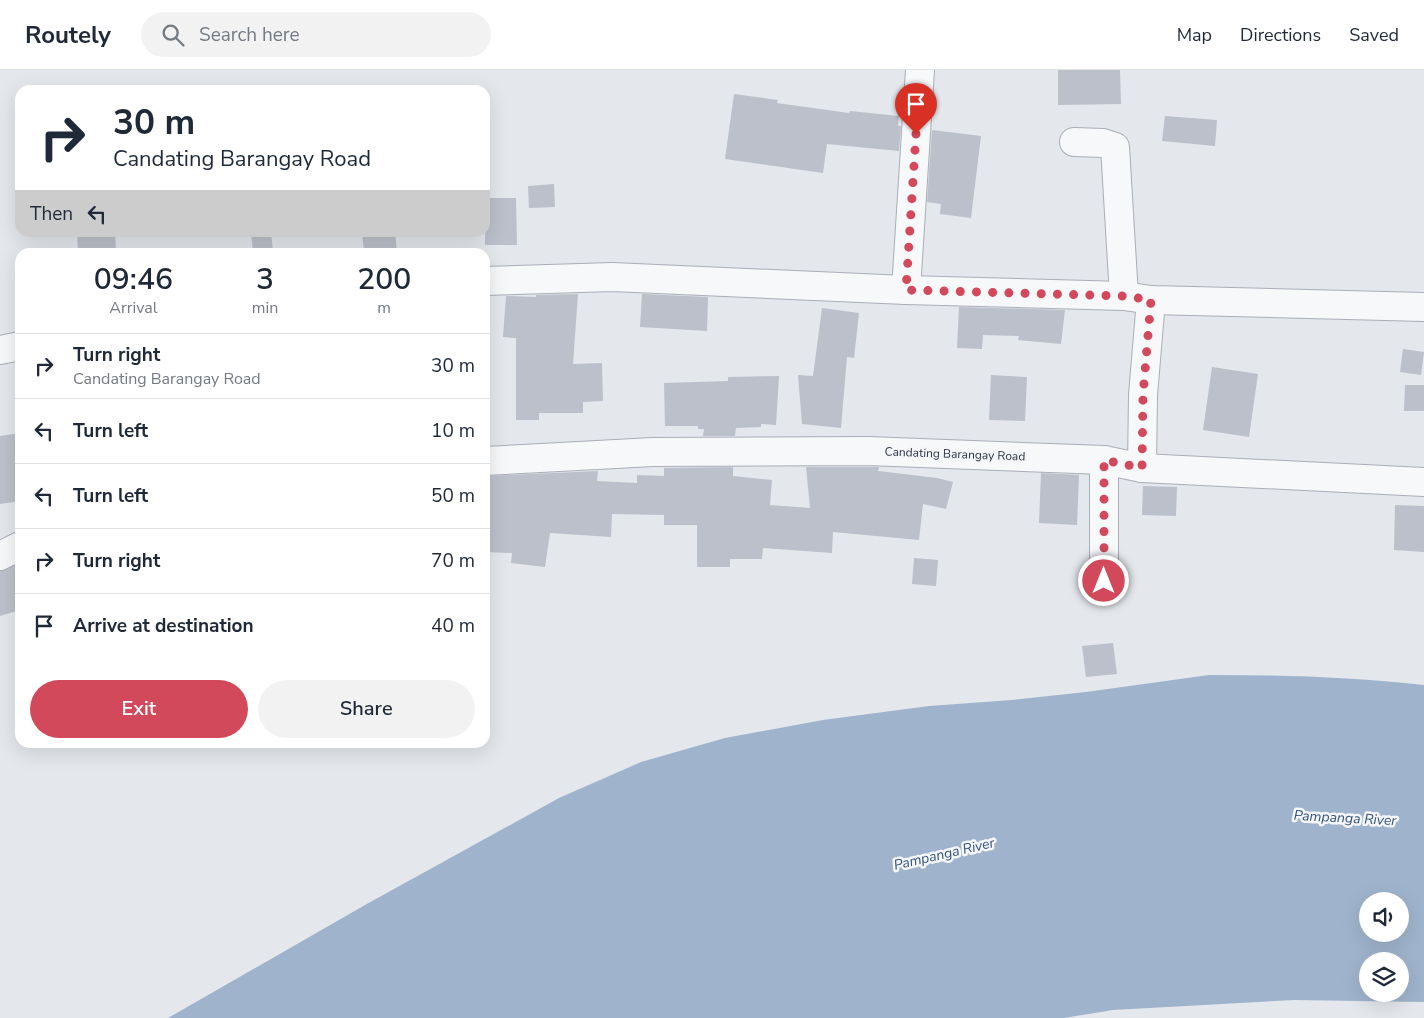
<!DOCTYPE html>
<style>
body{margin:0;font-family:"Nunito Sans",sans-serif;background:#f2f2f3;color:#1f2937;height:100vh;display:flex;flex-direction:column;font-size:19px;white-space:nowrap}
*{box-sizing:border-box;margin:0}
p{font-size:16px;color:#747a83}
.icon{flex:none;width:28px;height:28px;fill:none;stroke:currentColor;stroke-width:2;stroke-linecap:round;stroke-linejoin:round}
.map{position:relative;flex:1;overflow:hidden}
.drawer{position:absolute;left:15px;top:178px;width:475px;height:500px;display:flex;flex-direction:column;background:#fff;border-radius:15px;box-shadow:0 5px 20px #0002}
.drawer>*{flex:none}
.top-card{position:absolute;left:15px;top:15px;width:475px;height:152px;border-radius:15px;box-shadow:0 5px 20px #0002;background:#fff;color:#1f2937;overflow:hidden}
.buttons{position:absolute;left:1359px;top:822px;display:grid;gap:10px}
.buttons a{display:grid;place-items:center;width:50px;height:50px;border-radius:50%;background:#fff;box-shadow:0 5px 20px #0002;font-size:25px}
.pin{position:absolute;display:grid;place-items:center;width:42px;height:42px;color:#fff;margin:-51px -21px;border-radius:50% 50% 50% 0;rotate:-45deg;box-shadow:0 0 5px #0007}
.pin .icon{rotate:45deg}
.me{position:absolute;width:55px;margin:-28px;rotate:0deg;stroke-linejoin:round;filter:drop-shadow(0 0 4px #0008)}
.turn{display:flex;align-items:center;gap:18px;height:105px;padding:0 15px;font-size:22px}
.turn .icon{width:65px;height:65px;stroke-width:2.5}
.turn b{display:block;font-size:35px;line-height:42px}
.then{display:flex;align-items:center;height:48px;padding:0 15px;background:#0003;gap:10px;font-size:19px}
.eta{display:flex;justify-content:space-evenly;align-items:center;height:85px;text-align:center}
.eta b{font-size:30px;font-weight:600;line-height:35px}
.primary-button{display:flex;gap:10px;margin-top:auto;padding:10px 15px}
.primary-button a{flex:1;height:58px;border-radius:30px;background:#d1495b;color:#fff;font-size:20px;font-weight:600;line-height:58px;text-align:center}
.primary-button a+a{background:#f2f2f3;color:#1f2937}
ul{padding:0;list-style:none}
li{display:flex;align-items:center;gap:15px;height:65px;padding:0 15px;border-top:1px solid #e0e1e3}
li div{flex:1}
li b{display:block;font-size:19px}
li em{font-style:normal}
header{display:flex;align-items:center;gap:30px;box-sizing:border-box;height:70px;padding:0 25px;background:#fff;border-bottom:1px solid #e0e1e3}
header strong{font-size:24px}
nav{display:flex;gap:28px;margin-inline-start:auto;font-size:18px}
.search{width:350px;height:45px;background:#f2f2f3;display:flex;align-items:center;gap:12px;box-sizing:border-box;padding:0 18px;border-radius:28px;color:#747a83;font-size:19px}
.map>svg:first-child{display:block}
.water{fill:#9fb4cc;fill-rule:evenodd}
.building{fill:#bbc0ca}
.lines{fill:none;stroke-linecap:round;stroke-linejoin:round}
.minor-casing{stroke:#a9aeb7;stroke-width:30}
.minor{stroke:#f7f8fa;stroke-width:28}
.route{stroke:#d1495b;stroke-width:9;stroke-dasharray:0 16.2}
.labels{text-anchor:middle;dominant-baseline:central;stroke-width:5;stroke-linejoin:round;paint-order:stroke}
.street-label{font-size:12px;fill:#2b3445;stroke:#f4f6f9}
.water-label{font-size:14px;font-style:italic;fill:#34527a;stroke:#f4f6f9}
</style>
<header>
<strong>Routely</strong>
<div class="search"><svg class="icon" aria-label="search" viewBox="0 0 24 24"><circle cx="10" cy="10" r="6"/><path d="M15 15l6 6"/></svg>Search here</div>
<nav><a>Map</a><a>Directions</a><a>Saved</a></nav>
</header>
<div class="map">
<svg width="1424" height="948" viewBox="0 0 1424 948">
<rect width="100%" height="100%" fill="#e4e7ec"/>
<!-- water -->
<path class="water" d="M1209,605C1281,605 1352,607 1424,615V932L1294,930L1113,940L1064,948H168L365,835L559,728L641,692L725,668L823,650L929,636L1012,630L1086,622ZM1368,831H1400V864H1368ZM1368,891H1400V924H1368Z"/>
<!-- building -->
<g class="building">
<polygon points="1058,0 1120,0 1121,34 1058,35"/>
<polygon points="734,24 778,30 777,33 849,43 850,41 899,46 898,56 901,56 899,81 827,74 823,103 725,89"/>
<polygon points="1165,46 1217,50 1215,76 1162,71"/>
<polygon points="932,60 981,66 971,148 940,144 941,134 927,132"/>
<polygon points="554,114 555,137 529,138 528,116"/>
<polygon points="485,128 516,128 517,175 485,175"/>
<polygon points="77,162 115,162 116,181 78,182"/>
<polygon points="251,162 271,162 273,182 253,182"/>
<polygon points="362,162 395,162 397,182 364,182"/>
<polygon points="578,224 573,294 602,293 603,331 583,332 583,343 539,343 539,350 516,350 516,268 503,267 506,226 536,227 536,225"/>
<polygon points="642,224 708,227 707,261 640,257"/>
<polygon points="959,237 1065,240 1061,274 1018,270 1019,266 983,265 982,279 957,278"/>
<polygon points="822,238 859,243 854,288 847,287 841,358 802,354 798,305 813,306"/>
<polygon points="1403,279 1424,282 1421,305 1400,302"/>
<polygon points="1212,297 1258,304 1249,367 1203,360"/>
<polygon points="991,305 1027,307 1025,351 989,350"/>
<polygon points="779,306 776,355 761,354 761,357 736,358 735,366 703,366 704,359 698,359 698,356 665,356 664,313 728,311 728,307"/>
<polygon points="1405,315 1424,315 1424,341 1404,341"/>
<polygon points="20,363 20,431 0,434 0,366"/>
<polygon points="733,397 733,406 772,410 770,435 810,438 806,397 879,397 878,401 937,408 953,412 946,439 923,434 919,470 833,462 832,483 763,478 762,489 730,489 730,497 697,497 697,455 664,455 664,445 612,444 611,467 550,463 545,497 511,493 512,483 485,482 485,406 598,401 597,411 637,413 637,405 664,406 664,398"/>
<polygon points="1041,403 1079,405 1077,455 1039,453"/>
<polygon points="1143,416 1177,417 1176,446 1142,445"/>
<polygon points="1395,435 1424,436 1424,482 1394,480"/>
<polygon points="914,488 938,490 936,516 912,514"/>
<polygon points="20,493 20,540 0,546 0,501"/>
<polygon points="1113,573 1117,604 1086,607 1082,576"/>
</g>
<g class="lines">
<!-- minor casing -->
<g class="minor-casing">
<g id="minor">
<polyline points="1074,72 1103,73 1115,77 1124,226"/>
<polyline points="485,211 612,207 906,220 1124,226 1151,230 1424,237"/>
<polyline points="906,220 920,0"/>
<polyline points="0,280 20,276"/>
<polyline points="1104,390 1104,511"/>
<polyline points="485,391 653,382 868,381 1104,390 1142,398 1424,412"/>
<polyline points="1142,398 1143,325 1151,230"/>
<polyline points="0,486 20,476"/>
</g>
</g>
<!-- minor -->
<use href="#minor" class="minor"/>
</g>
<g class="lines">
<!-- route -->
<polyline class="route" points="916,64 906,220 1124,226 1151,230 1143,325 1142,398 1104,390 1104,511"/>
</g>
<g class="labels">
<!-- street labels -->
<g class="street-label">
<text transform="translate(955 384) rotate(2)">Candating Barangay Road</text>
</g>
<!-- water labels -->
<g class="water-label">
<text transform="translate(1345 748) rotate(3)">Pampanga River</text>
<text transform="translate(944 784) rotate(-13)">Pampanga River</text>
</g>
</g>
</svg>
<div class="buttons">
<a><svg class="icon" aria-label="sound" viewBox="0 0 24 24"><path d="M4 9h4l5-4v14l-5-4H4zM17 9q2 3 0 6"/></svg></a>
<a><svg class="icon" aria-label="layers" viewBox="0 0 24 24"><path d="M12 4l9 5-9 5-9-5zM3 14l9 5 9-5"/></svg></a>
</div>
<div class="pin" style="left:916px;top:64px;background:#d93025"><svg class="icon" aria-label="arrive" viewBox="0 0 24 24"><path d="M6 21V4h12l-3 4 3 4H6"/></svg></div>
<svg class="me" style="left:1104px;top:511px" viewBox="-20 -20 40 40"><circle r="17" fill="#d1495b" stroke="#fff" stroke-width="3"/><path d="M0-11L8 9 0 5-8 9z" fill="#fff"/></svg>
<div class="top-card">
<div class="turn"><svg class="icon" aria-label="right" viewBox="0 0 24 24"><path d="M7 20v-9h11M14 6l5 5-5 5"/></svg><div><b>30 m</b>Candating Barangay Road</div></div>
<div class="then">Then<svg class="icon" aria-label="left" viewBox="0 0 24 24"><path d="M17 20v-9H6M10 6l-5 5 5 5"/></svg></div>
</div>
<section class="drawer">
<div class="eta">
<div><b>09:46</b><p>Arrival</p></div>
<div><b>3</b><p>min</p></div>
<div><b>200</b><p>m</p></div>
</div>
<ul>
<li><svg class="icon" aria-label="right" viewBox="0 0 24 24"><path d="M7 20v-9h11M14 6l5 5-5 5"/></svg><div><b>Turn right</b><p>Candating Barangay Road</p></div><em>30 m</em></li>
<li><svg class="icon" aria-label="left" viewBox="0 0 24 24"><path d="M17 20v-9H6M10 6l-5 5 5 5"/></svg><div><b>Turn left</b></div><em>10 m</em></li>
<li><svg class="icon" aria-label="left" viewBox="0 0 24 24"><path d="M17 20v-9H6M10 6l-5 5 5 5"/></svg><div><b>Turn left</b></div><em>50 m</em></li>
<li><svg class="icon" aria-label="right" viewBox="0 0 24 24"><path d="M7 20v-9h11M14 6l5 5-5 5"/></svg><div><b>Turn right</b></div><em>70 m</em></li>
<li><svg class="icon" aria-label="arrive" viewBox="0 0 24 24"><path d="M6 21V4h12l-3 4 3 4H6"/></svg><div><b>Arrive at destination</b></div><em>40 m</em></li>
</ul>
<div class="primary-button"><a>Exit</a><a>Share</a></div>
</section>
</div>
